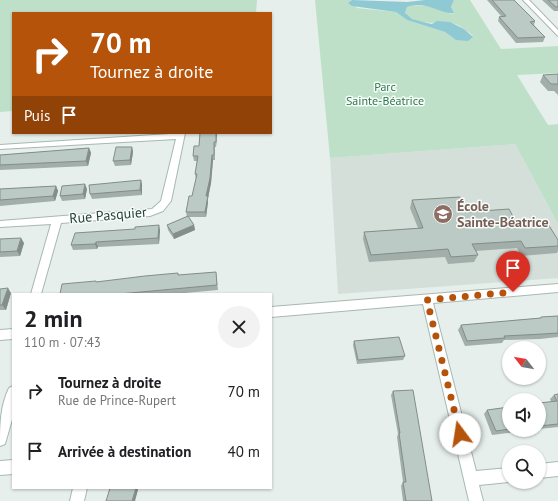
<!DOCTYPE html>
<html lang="fr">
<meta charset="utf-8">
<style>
body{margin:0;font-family:"PT Sans",sans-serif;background:#f2f2f2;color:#202124;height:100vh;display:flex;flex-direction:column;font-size:15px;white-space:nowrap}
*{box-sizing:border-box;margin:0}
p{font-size:13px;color:#757577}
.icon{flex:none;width:22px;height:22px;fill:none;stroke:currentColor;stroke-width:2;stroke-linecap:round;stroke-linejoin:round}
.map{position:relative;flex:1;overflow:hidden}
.sheet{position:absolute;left:12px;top:293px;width:260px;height:196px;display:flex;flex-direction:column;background:#fff;border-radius:0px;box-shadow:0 1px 3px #0004}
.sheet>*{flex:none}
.guide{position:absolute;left:12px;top:12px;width:260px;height:122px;border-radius:0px;box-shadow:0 1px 3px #0004;background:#b45309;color:#fff;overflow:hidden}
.needle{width:26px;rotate:301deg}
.tools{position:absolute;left:502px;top:341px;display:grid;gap:8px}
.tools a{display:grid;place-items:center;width:44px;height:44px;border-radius:50%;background:#fff;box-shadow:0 1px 3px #0004;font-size:20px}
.pin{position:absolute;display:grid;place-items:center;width:34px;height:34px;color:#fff;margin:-41px -17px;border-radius:50% 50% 50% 0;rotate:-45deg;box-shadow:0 0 4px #0007}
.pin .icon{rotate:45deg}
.me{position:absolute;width:44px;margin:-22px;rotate:346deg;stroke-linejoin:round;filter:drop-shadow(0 0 3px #0008)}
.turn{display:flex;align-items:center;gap:14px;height:84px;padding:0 12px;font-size:18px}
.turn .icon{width:52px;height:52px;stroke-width:2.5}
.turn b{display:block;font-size:28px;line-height:34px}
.then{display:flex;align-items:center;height:38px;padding:0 12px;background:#0003;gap:8px;font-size:15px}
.round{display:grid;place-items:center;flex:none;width:42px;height:42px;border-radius:21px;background:#f2f2f2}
.summary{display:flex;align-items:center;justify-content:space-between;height:68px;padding:0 12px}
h1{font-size:24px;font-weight:700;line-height:30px}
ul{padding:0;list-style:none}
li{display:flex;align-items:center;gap:12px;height:60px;padding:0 12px}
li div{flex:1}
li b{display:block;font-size:15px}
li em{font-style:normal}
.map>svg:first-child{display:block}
.built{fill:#d4dfda}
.green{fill:#bfe0c8}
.water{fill:#8ec9d4}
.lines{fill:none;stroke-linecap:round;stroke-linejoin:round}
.street-casing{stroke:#a8b8b2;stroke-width:2}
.street{fill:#fff;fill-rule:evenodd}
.wall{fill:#a1aea9}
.shaded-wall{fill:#838d89}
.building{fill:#bbcac4;stroke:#838d89}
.route{stroke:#b45309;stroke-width:7;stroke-dasharray:0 12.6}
.labels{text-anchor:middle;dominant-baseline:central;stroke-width:3;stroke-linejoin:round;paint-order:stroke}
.far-park-label{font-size:12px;fill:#2d7a4b;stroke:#f7fbf9}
.education-label{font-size:14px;font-weight:bold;fill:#785e54;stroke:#f7fbf9;text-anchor:start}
.street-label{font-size:14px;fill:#24423a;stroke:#f7fbf9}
</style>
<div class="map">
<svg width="558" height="501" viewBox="0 0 558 501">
<rect width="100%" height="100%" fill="#e6efeb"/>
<!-- built -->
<polygon class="built" points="515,144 558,224 558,278 338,294 330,158"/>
<!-- green -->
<g class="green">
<polygon points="0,0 257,0 256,13 13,13 13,111 0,112"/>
<path d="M315,0H352H351L357,8L396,12L407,20L445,32L453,38L473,36C469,32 463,28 458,25C444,19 415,29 405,13L407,7L412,5L429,6L452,14L454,13L451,7L454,0H470L501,49L558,46V73L517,75L548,125L558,124V224L515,144L330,158Z"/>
</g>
<!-- water -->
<path class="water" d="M352,0L407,2L425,0H454L451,7L454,13C440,15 427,0 407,7L405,13L412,19L427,23L432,24L437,21L450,22L464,29L473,37L468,41L456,40L445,32L407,20L396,12L352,6L348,3Z"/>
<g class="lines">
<!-- street casing -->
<g class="street-casing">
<g id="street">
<polygon points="523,0 529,0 558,30 558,36"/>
<polygon points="185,133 171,201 163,211 150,216 61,223 41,294 31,294 51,224 0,227 0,221 152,209 161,201 176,139 0,149 0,145"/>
<polygon points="558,284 558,292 433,303 476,471 509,468 509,482 479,485 483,501 469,501 423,304 271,317 271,307"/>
<polygon points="13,329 13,339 0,340 0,330"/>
<path d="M13,386V416L5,444L0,446C0,425 0,407 9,388Z"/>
<polygon points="13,460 13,474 0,475 0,461"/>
<polygon points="558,462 558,476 539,478 539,464"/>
<polygon points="73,488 87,488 84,501 70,501"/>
</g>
</g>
<!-- street -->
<use href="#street" class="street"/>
</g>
<!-- wall -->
<g class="wall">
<polygon points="487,0 514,0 535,21 534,25 545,37 543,42 516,43 498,21 499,17 501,16"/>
<polygon points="542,0 558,0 558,11 554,11"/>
<polygon points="558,74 558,95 554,91 548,91 540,82 543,75"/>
<polygon points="200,133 217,133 216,147 215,147 215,160 213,160 211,183 208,198 208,202 206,217 188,217 194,225 195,230 174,239 168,230 167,225 187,217 186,212 192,196 196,179 195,174 197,161 194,161 193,156 199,146"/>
<polygon points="132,147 133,152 131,165 115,166 113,161"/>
<polygon points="89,148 91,153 88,166 0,170 0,155"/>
<polygon points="141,180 142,185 142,195 92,199 90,194"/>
<polygon points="56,186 58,191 55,201 0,206 0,189"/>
<polygon points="87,189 85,199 62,201 60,196"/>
<polygon points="412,200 468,212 518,226 558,240 558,251 557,253 521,256 517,248 476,251 478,255 474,262 448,264 445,257 369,262 363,239 364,232 418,228 410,208"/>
<polygon points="160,230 159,244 98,247 97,249 73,250 71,245"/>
<polygon points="0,239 24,243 20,256 0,257"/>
<polygon points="216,272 218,290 174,294 60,294 97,282"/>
<polygon points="0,289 11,293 6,310 0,310"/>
<polygon points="558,316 558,337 540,339 504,340 502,343 465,346 458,330 461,325 540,318 541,317"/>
<polygon points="354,341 405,356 403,360 357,364 353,345"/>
<polygon points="393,391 432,501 403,501 401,486 403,482 397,437 398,434 391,395"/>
<polygon points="558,394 558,427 539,429 539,403 551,402 550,399 554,395"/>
<polygon points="509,407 509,430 534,430 492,435 484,414 487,410"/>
</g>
<!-- shaded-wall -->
<g class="shaded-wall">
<polygon points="216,133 217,133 216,147"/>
<polygon points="132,147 133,152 131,165 130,160"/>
<polygon points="89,148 91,153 88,166 86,161"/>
<polygon points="212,155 213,160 211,183 208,198 208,202 206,217 205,212 206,196"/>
<polygon points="141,180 142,185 142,195 140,190"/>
<polygon points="85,184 87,189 85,199 83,194"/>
<polygon points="56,186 58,191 55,201 53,196"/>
<polygon points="159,225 160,230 159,244 158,238"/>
<polygon points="194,225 195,230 174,239 173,234"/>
<polygon points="21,238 24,243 20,256 17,251"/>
<polygon points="96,242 98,247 97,249 95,244"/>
<polygon points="8,288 11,293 6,310 2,305"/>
<polygon points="136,488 137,488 138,490 135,501 132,501"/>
</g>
<!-- building -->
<g class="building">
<polygon points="492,0 514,0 535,21 530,22 545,37 518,38 499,17 506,16"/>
<polygon points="548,0 558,0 558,7 556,7"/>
<polygon points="558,74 558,84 551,84 543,75"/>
<polygon points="200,133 216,133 216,142 214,142 214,155 212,155 210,178 206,196 208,196 205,212 186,212 189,196 192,196 197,174 195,174 198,156 193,156 194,146 199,146"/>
<polygon points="116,147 132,147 130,160 113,161"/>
<polygon points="89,148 86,161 0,165 0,155"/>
<polygon points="141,180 140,190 90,194 89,185"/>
<polygon points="85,184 83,194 60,196 62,186"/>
<polygon points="56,186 53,196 0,200 0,189"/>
<polygon points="460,197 468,212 509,209 518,226 548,224 558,240 558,246 525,248 521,241 472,244 478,255 451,257 448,249 371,255 364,232 423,228 412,200"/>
<polygon points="188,216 194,225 173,234 167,225"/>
<polygon points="159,225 158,238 96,242 95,244 71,245 75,233 135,229 135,227"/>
<polygon points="21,238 17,251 0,252 0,239"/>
<polygon points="216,272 217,285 119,294 60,294 62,284 96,281 96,282 145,276 178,273 178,275"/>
<polygon points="8,288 2,305 0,305 0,289"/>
<polygon points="558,316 558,333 543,334 504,336 505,338 467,341 461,325 541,318 541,317"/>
<polygon points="399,337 405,356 358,360 354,341"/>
<polygon points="413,390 432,501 406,501 403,482 406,482 399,433 400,433 393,391"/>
<polygon points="558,394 558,424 539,426 539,403 557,401 554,395"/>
<polygon points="509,407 509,429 496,431 487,410"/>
<polygon points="110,488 136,488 132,501 106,501"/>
</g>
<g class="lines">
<!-- route -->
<polyline class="route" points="460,434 427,300 513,292"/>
</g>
<!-- icons -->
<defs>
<g id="school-disc" transform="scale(1)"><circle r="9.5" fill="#8d6e63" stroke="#f7fbf9"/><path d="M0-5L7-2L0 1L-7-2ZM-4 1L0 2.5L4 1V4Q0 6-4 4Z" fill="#fff"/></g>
</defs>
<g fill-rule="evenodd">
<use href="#school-disc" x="443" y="214"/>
</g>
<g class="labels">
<!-- far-park labels -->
<g class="far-park-label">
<text x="385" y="86">Parc<tspan x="385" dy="14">Sainte-Béatrice</tspan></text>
</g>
<!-- education labels -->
<g class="education-label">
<text x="457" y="206">École<tspan x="457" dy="16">Sainte-Béatrice</tspan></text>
</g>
<!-- street labels -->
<g class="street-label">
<text transform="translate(108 215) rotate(-5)">Rue Pasquier</text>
</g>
</g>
</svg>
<div class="tools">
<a><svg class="needle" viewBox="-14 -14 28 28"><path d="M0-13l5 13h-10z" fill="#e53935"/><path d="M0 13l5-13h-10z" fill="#757577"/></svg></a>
<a><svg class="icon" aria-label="sound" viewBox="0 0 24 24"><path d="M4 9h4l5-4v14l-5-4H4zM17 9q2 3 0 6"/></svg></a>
<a><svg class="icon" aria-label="search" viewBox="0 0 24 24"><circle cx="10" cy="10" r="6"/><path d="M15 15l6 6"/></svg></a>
</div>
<div class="pin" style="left:513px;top:292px;background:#d93025"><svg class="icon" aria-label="arrive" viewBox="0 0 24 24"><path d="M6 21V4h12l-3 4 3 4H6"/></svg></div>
<svg class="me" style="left:460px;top:434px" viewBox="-20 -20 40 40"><circle r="19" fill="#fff"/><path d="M0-13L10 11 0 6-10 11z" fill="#b45309"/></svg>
<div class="guide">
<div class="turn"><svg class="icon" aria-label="right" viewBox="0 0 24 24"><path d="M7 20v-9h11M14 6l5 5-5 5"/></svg><div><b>70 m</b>Tournez à droite</div></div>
<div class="then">Puis<svg class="icon" aria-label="arrive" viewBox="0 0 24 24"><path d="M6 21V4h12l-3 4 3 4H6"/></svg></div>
</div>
<section class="sheet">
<div class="summary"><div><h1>2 min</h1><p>110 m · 07:43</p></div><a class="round"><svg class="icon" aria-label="close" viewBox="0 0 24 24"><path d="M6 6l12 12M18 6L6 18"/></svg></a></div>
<ul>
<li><svg class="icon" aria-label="right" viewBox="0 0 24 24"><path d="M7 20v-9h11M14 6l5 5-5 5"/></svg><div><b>Tournez à droite</b><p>Rue de Prince-Rupert</p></div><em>70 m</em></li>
<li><svg class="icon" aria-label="arrive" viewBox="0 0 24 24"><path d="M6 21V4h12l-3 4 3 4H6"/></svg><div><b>Arrivée à destination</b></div><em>40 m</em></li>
</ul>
</section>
</div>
